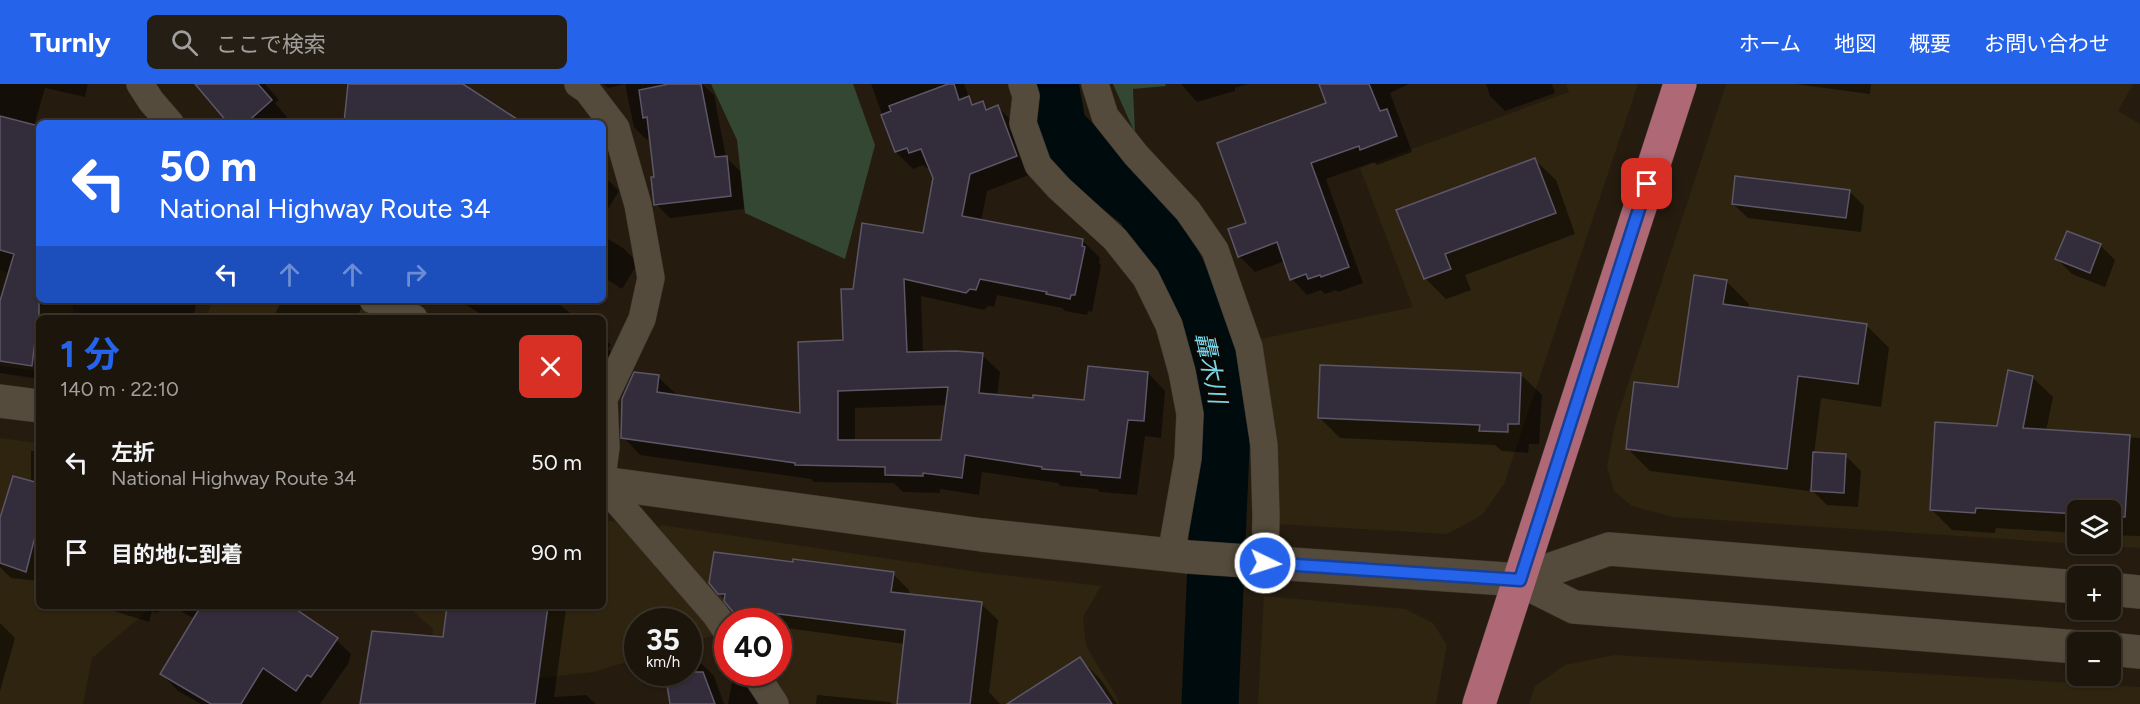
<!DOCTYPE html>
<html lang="ja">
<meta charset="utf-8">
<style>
body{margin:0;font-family:Figtree,"Noto Sans JP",sans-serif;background:#251e14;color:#f1f3f6;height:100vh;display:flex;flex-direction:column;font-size:22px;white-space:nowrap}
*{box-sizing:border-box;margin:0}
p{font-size:20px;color:#a09f9d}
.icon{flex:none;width:33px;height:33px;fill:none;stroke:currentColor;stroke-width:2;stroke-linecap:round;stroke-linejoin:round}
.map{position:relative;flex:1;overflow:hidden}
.drawer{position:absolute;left:36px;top:231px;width:570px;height:294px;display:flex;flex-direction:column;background:#1c150b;border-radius:9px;box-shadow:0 2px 4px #0004,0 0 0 2px #3a342c}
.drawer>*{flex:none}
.guide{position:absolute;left:36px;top:36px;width:570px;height:183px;border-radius:9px;box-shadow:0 2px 4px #0004,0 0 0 2px #3a342c;background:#2563eb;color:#fff;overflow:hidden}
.buttons{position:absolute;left:2067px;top:416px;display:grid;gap:12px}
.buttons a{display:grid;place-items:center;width:54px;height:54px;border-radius:9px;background:#1c150b;box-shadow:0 2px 4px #0004,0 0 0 2px #3a342c;font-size:30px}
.speed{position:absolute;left:624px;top:524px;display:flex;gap:12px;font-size:30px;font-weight:700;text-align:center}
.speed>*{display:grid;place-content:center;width:78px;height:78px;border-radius:50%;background:#1c150b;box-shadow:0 2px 4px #0004,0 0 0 2px #3a342c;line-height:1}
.speed small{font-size:15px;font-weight:400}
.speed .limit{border:9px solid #d22;background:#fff;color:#111}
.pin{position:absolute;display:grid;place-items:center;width:51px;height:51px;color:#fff;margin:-26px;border-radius:12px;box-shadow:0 3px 9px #0006}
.me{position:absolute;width:66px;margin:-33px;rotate:94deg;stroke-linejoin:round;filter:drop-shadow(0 0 4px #0008)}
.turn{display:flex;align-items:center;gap:21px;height:126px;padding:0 24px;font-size:27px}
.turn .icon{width:78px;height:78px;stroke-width:2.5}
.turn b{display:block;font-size:42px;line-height:51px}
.lanes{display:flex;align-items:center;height:57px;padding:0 24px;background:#0003;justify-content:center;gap:30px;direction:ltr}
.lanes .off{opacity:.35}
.round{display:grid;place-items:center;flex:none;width:63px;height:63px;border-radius:9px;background:#251e14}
.overview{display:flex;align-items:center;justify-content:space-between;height:102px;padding:0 24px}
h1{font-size:36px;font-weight:700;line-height:45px;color:#2563eb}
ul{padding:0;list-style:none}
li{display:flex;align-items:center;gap:18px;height:90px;padding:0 24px}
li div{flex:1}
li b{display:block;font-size:22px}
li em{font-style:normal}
header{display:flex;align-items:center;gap:36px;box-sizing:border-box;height:84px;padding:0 30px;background:#2563eb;color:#fff}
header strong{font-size:28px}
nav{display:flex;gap:33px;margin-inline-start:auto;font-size:21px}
.search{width:420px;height:54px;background:#251e14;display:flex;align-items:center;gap:15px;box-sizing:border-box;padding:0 21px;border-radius:9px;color:#a09f9d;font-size:22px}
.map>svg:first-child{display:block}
.built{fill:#2f240f;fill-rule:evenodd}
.green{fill:#344732}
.shadow{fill:#0007;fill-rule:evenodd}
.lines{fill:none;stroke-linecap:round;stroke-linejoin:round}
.river{stroke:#000b0e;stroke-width:57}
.building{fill:#322c3b;stroke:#5c5666;stroke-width:1.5;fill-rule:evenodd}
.minor-casing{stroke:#3e3730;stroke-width:28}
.tertiary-casing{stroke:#3e3730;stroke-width:34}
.trunk-casing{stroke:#3e3730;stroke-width:34}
.minor{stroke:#544b3c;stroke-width:27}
.tertiary{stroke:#544b3c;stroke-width:33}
.trunk{stroke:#af6876;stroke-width:33}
.route-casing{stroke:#184099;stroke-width:15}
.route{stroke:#2563eb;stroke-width:10}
.labels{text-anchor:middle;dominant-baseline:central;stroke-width:6;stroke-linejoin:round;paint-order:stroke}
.water-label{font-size:24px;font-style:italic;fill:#77d6e8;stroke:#0b0703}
</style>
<header>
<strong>Turnly</strong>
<div class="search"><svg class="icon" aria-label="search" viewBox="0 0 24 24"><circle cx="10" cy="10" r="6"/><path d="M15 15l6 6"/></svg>ここで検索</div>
<nav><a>ホーム</a><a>地図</a><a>概要</a><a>お問い合わせ</a></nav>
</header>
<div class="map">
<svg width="2140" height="620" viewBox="0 0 2140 620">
<rect width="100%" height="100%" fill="#251c0f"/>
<!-- built -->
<g class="built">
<polygon points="1566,0 1638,0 1504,400 1482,431 1447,450 1276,440 1256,256 1413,223 1360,84 1569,8"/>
<path d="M1726,0H2133L2118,27L2140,40V464L1673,433L1632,422L1614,407L1607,383L1615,340ZM2078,426H2110V459H2078Z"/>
<polygon points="0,186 39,198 39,216 72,216 74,229 104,234 39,234 39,287 0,282"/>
<polygon points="213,216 365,216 407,234 206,234"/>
<polygon points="0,354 39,359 39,522 153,522 92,574 83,620 0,620"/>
<polygon points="603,436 628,439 722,549 689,559 688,537 638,537 637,575 593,588 539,594 535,585 429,595 433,545 408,523 382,522 603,522"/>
<polygon points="661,441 985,489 1101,502 1083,533 1086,562 1118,615 1119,620 788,620 765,588 778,588 778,537 728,537 655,451"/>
<polygon points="1264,512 1405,525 1433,539 1447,561 1436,620 1258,620"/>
<polygon points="1615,571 2140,603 2140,620 1529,620 1535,602 1565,581"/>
</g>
<!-- green -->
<g class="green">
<polygon points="711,0 853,0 875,61 845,175 745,129 737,56"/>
<polygon points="1113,0 1165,0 1166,2 1133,5 1135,49"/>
</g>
<!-- shadow -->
<g class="shadow">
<polygon points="0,0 88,0 85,13 45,4 34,42 39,43 39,216 197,216 193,234 39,234 39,295 0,289"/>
<polygon points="215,0 265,0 279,16 275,19 287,33 279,39 219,39 225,33"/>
<polygon points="603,0 702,0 714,11 726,73 740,87 744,125 670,134 656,120 656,94 651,50 647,56 634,43 625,0 608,4"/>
<path d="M871,0H964L970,16L975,21L982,19L990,26L998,23L1015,40L1034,89L987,107L981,137L1082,156L1100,174L1099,179L1101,181L1092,228L1088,227L1087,231L1065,227L1062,224L997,211L994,223L988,222L984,226L921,212L923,269L982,271L1000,288L997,312L1085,318L1148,289L1165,307L1161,354L1145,352L1137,411L1100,408L1097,405L1061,402L1058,399L982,388L979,411L940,405V409L903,408L894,399L814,398L811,395L640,371L623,353V315L658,293L676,310L675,312L802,330L845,258L855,206L924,151L935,94L930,84L928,85L923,81L913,85L896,68ZM947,321L942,357H855V324Z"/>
<polygon points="1181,0 1248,0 1235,4 1235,7 1197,18"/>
<polygon points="1320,0 1409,0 1390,9 1412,68 1377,81 1374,78 1326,95 1363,199 1338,208 1336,206 1325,210 1321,206 1307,211 1292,195 1285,177 1255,188 1239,172 1248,140 1328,20"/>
<polygon points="1486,0 1552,0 1555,9 1505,27 1490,12"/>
<polygon points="1795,0 1871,0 1870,10"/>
<polygon points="1535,76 1556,96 1575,150 1465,191 1471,206 1446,215 1425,194 1398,126"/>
<polygon points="603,91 619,107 603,133"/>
<polygon points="1849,107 1864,122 1861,148 1748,134 1733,120"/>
<polygon points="2068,149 2101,162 2115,176 2105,203 2072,190 2057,175"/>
<polygon points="603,152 623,164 638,179 622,205 603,193"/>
<polygon points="1726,197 1749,220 1748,225 1866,241 1889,264 1881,323 1821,314 1814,370 1846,372 1861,387 1858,423 1827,421 1810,404 1809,407 1650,387 1627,364 1679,305"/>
<polygon points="282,216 366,216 357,232 360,234 273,234"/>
<polygon points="458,216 560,216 558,219 576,234 487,234"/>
<polygon points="603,253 611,261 608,265 618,275 603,340"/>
<polygon points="1521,291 1542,311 1539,360 1529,360 1528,369 1502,367 1495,361 1340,354 1319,333"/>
<polygon points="2032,293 2053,313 2046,347 2140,354 2140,452 2110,451 2110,426 2078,426 2078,449 1996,444 1995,449 1952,446 1932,426 1998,344"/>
<polygon points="31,367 39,367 39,497 11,494 0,483 0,439 31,398"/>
<polygon points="893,490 909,506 909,511 981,520 998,536 989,608 1000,620 905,620 905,560 779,543 778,546 778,537 744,537 719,509"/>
<polygon points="109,522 161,522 158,529 152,527 149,538 114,527"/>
<polygon points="172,522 273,522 334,554 351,570 348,580 320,620 201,620 178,607 162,590 195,535"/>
<polygon points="448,522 563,522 566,525 554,613 586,611 596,620 361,620 444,554"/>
<polygon points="0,539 15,554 0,607"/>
<polygon points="697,575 714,592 724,620 671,620 667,588 688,588 688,576"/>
<polygon points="1080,575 1101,596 1117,620 1011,620"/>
<polygon points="734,588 761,588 762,620 728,620"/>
<polygon points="817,611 890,618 892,620 816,620"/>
</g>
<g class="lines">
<!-- river -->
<polyline class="river" points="1050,0 1058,45 1098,85 1144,121 1204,243 1222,340 1210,620"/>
</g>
<!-- building -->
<g class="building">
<polygon points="195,0 258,0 272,16 246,39 228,39"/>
<polygon points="348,0 463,0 523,39 344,39"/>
<polygon points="669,0 701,0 715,73 727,72 731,112 654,121 651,93 654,93 647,33 643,34 639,6"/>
<path d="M948,0H954L959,16L969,12L972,21L983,17L986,26L998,21L1017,72L970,90L962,132L1083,155L1082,162L1085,163L1075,211H1071L1070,215L1046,210L1047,208L980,195L976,206L970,205L966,209L904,195L907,268L956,267L983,269L979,309L1033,314V311L1084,316L1088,282L1148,288L1144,337L1128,336L1120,394L1081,391V388L1042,385V383L965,371L962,394L923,389V392L885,391V383L795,381V379L621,354L622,315L634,288L659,291L657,308L800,329L798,258L843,256L841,205H853L862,139L923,149L933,94L921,65L909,69L907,64L895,68L881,31L891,27L889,22ZM948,303L941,356H838V307Z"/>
<polygon points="1319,0 1369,0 1380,27 1387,25 1397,52 1360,66 1359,62 1311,79 1349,183 1321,193 1320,191 1308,195 1306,190 1290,196 1277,158 1238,173 1228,145 1246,139 1217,59 1326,19"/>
<polygon points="0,32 39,42 39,258 35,257 32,282 0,277 0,217 14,170 0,166"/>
<polygon points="1535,74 1556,129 1445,170 1451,185 1424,195 1396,126"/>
<polygon points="1735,92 1850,106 1846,134 1732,120"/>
<polygon points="2067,147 2101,160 2090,189 2055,175"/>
<polygon points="1694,191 1727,196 1723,220 1867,240 1858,300 1798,292 1787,385 1626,365 1634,298 1678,303"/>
<polygon points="1320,281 1521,289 1519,340 1508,340 1508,348 1479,347 1480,341 1318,334"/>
<polygon points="2008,286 2033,292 2023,344 2130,351 2125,433 2110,432 2110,426 2078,426 2078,430 1976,424 1975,429 1930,426 1935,338 1997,342"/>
<polygon points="1813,368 1846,370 1844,409 1811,407"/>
<polygon points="13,392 39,399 39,437 26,488 0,479 0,434"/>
<polygon points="714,468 793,478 793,475 894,488 891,508 982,518 970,620 897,620 905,546 763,528 762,531 733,528 724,517 725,510 718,510 709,499"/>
<polygon points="201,522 291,522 338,554 311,593 307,591 296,607 263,584 241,620 211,620 160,590"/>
<polygon points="447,522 548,522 535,620 360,620 372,547 443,553"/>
<polygon points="1080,573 1112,620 1007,620"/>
<polygon points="665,588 703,588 715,620 670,620"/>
</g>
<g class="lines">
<!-- minor casing -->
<g class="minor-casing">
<g id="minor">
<polyline points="140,0 151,17 170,39"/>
<polyline points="578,0 587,6 616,44 638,121 651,194 642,235 604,315 606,363 603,386"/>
<polyline points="1022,0 1026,12 1023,39 1038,81 1059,104 1115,155 1146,194 1169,241 1182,288 1190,330 1188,374 1171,471"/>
<polyline points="1095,0 1105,32 1136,71 1188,127 1215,166 1249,263 1264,361 1266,432 1265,479"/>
<polyline points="373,216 414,234"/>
<polyline points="603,401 715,530 728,549"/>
<polyline points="754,588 775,620"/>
</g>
</g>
<!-- tertiary casing -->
<g class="tertiary-casing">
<g id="tertiary">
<polyline points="0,317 39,322"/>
<polyline points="603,399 982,451 1189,473 1520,496 1574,523 2078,563"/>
<polyline points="1520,496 1609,465 2078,503"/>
<polyline points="2110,505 2140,508"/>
<polyline points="2110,565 2140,568"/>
</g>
</g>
<!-- trunk casing -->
<g class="trunk-casing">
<polyline id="trunk" points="1479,620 1680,0"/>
</g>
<!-- minor -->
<use href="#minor" class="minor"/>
<!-- tertiary -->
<use href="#tertiary" class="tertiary"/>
<!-- trunk -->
<use href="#trunk" class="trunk"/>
</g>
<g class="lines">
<!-- route casing -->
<g class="route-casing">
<polyline id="route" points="1265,479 1520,496 1647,100"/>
</g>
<!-- route -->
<use href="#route" class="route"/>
</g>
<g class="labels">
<!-- water labels -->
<g class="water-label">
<text transform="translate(1211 284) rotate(78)">轟木川</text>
</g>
</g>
</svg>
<div class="buttons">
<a><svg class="icon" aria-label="layers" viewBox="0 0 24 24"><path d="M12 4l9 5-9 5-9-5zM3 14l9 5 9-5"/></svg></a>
<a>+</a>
<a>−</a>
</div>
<div class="speed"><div>35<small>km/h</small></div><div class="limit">40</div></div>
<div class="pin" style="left:1647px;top:100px;background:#d93025"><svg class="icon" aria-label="arrive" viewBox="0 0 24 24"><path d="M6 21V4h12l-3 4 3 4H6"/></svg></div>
<svg class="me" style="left:1265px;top:479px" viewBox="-20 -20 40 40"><circle r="17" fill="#2563eb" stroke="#fff" stroke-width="3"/><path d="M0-11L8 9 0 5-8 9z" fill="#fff"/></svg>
<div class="guide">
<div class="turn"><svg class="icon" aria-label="left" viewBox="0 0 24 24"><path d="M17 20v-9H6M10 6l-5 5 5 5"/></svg><div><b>50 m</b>National Highway Route 34</div></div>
<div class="lanes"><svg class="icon" aria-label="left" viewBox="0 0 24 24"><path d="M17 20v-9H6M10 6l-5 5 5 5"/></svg><svg class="icon off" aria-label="ahead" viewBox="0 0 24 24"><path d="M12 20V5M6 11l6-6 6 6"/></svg><svg class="icon off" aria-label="ahead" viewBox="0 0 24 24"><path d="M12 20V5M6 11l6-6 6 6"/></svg><svg class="icon off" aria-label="right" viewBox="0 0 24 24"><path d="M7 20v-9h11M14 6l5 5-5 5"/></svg></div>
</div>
<section class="drawer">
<div class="overview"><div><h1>1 分</h1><p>140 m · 22:10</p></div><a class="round" style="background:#d93025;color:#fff"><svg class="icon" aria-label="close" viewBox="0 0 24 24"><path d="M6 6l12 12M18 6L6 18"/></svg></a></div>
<ul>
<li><svg class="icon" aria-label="left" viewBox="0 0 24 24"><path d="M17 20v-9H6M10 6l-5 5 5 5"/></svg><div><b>左折</b><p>National Highway Route 34</p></div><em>50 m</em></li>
<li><svg class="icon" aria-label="arrive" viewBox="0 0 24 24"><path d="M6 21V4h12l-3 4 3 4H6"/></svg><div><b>目的地に到着</b></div><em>90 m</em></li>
</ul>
</section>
</div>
